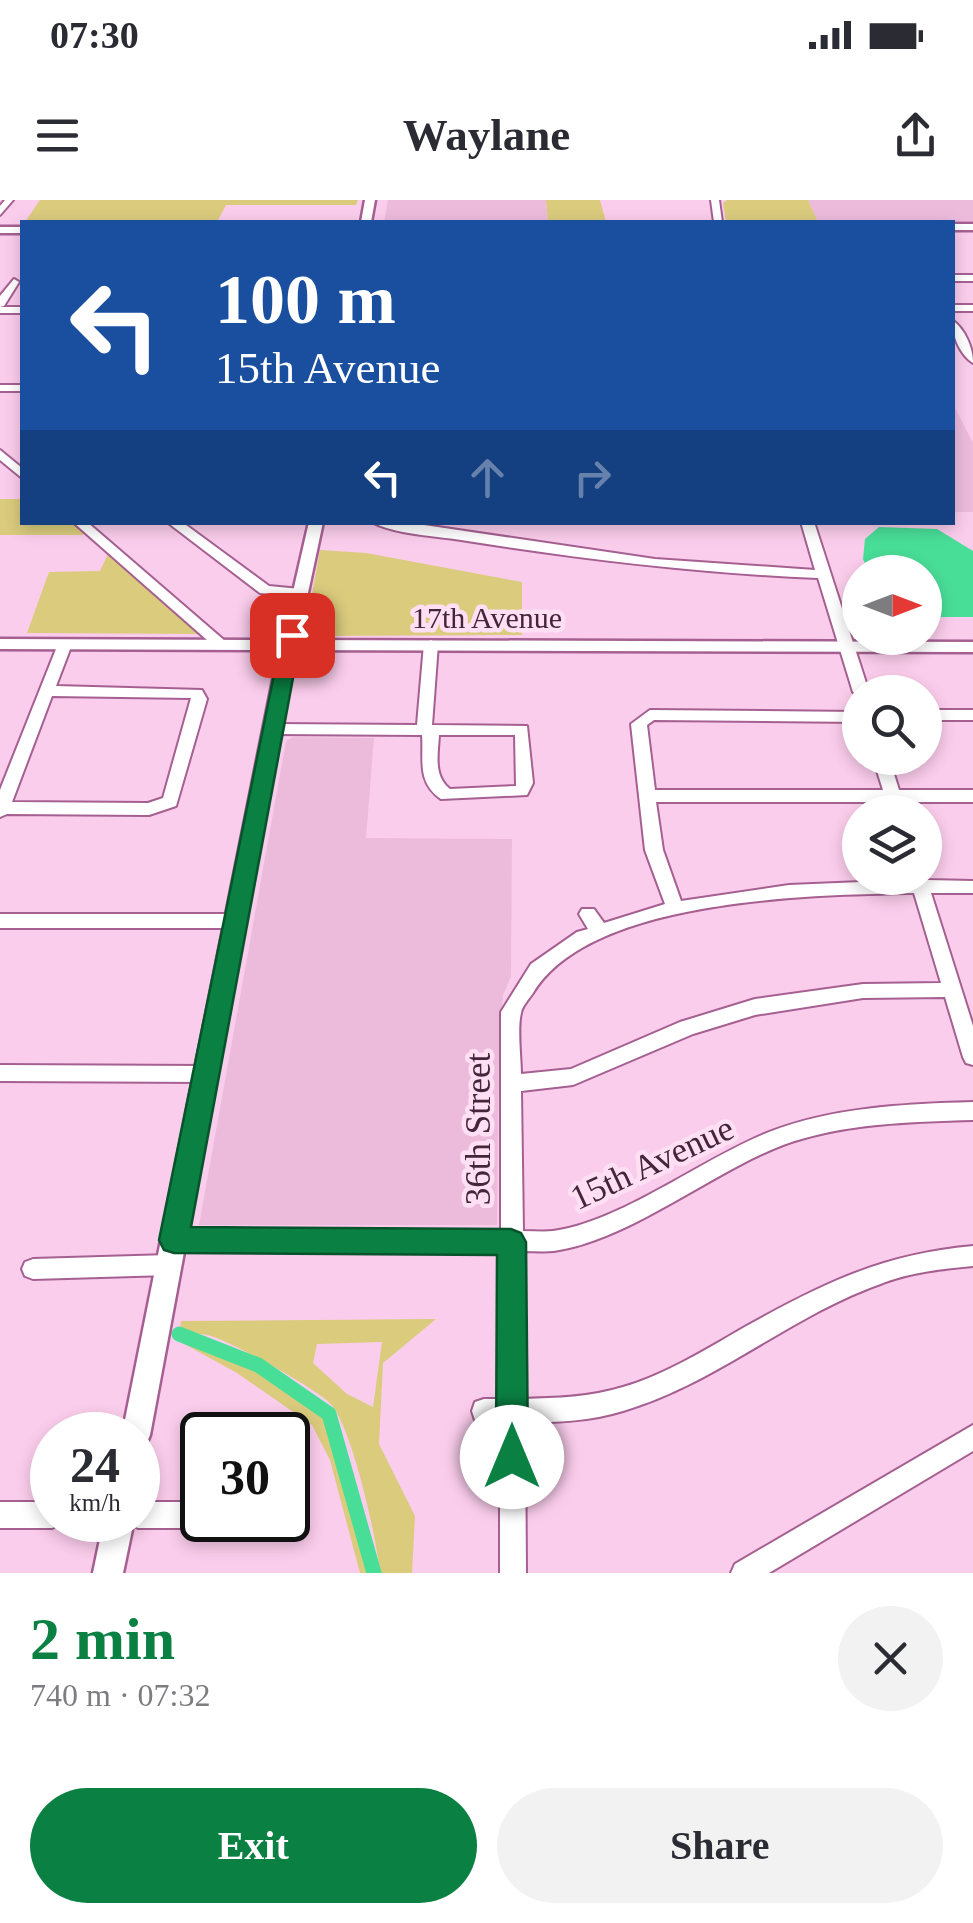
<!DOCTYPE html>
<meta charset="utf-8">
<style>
body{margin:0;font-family:"Times New Roman",serif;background:#f2f2f3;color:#2b2b33;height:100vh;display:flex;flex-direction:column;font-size:38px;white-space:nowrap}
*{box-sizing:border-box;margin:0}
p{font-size:32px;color:#7c7c81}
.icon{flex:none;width:55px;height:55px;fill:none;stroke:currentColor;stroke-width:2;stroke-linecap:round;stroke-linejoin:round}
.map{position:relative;height:1373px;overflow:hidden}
.panel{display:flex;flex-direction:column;background:#fff;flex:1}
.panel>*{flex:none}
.banner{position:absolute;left:20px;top:20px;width:935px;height:305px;border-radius:0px;box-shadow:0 5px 15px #0003;background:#1a4fa0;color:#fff;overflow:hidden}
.needle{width:65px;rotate:90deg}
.tools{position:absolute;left:842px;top:355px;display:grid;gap:20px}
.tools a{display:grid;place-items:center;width:100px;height:100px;border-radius:50%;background:#fff;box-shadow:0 5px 15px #0003;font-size:50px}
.speed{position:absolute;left:30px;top:1212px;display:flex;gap:20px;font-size:50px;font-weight:700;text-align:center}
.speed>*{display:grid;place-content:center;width:130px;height:130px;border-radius:50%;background:#fff;box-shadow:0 5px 15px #0003;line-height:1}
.speed small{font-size:25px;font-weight:400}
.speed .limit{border:5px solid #111;border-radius:15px;background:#fff;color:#111}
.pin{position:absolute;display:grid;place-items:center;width:85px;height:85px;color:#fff;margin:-42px;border-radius:20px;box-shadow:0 5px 15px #0006}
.me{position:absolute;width:110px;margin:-55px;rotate:0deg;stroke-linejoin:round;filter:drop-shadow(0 0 8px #0008)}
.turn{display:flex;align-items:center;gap:35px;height:210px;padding:0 30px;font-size:45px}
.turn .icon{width:130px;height:130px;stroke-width:2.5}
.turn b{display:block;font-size:70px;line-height:85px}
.lanes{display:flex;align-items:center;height:95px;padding:0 30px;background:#0003;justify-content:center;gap:50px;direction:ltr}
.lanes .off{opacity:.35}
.round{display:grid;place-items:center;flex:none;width:105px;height:105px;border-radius:52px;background:#f2f2f3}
.head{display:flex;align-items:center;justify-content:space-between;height:170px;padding:0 30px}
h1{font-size:60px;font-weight:700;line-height:75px;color:#0b8043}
.cta{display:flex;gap:20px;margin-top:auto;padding:20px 30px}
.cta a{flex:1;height:115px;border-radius:60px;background:#0b8043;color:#fff;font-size:40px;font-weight:700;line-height:115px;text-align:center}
.cta a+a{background:#f2f2f3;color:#2b2b33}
.status{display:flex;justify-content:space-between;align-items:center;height:70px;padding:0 50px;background:#fff;direction:ltr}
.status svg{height:28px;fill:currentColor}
header{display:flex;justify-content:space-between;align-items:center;height:130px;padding:0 30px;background:#fff;font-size:45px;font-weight:700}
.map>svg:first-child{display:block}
.built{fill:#ecbbdc}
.green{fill:#dacb7d;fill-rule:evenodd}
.water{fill:#49de98}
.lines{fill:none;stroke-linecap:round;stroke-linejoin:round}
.canal{stroke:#49de98;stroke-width:15}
.minor-casing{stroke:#a56091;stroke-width:4}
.major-casing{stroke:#a56091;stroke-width:5}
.minor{fill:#fff;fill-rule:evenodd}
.major{fill:#fff;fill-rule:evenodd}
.route{fill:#0b8043;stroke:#07532c;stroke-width:2.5}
.labels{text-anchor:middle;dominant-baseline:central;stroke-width:9;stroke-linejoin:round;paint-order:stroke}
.street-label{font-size:30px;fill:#43263a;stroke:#ffdff4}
.near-street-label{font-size:35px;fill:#43263a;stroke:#ffdff4}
</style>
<div class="status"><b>07:30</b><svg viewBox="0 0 49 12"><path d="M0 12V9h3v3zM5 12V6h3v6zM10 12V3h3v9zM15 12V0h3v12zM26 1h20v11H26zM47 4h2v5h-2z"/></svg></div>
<header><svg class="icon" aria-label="menu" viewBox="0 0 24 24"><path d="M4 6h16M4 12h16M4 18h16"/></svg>Waylane<svg class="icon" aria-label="share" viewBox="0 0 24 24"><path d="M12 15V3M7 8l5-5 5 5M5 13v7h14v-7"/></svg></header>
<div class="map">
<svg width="973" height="1373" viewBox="0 0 973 1373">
<rect width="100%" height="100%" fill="#fbcdec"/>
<!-- built -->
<g class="built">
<polygon points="388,0 546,0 548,22 384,22"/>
<polygon points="808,0 973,0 973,21 818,22"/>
<polygon points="952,202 973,243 973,312 953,312"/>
<polygon points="293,537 374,538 366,638 512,639 511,776 503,795 499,852 497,1025 199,1025 286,541"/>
</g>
<!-- green -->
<g class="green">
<polygon points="40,0 358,0 356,5 226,5 217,22 25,22"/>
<polygon points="546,0 600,0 606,22 548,22"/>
<polygon points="727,0 808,0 818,22 726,22 723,3"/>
<polygon points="0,299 22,299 22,322 74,323 85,331 83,335 0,335"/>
<polygon points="320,350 366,353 522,382 522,435 313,436 305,432"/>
<polygon points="109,352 203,434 27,433 49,372 100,371"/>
<path d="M436,1119L383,1163L379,1244L415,1316L412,1373H380C377,1339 352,1228 331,1204C319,1190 230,1141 211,1136C201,1133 190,1133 180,1132L181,1121ZM382,1142L373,1207L347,1194L313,1163L317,1144Z"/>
<polygon points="177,1140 255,1168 324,1218 369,1373 360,1373 330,1260 312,1225 237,1173"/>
</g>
<!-- water -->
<polygon class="water" points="879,327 937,329 973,351 973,417 925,417 925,372 869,372 863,359 865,339"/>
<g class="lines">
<!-- canal -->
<polyline class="canal" points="179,1134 258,1165 329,1214 374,1373"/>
<!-- minor casing -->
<g class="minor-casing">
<g id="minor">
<polygon points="5,0 13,0 0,15 0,6"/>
<polygon points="711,0 719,0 722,22 714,22"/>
<rect x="952" y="75" width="21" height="6"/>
<polygon points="14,79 19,82 4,106 0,107 22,107 22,113 0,113 0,96"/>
<rect x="952" y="105" width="21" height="6"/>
<path d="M952,120C965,129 973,148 973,163C960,155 952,135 952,120Z"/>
<rect x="0" y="185" width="22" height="6"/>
<polygon points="0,250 22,268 22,278 0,260"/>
<polygon points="73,322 87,322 225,441 225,447 215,447"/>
<polygon points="167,322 182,322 269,386 300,389 307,393 300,397 260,393"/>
<path d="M372,322H404L655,359L815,370L801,322H814L869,492H860V496L853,492L818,378C698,373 580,359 461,340C436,336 393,334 372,322Z"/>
<path d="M65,440L72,444L56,486L202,490L207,499L176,606L149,615L7,614L0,617V590L58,444ZM52,496L191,498L163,598L148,603L12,602Z"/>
<path d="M431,440L438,444L432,525L527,526L533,583L527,595L441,599C416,582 424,558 422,535L273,534L265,529L273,524L417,525L424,444ZM439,535H515L516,586L450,589C433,576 438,554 439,535Z"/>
<path d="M650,510L860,512V522L654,520L647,525L655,590H883L873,558H889L899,590H973V602H903L906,612H890L887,602H656L663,650L681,701L789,685L910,680V678H925V675L927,680L973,681V693H931L973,826V865L966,863L963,857L945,797L863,798L755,815L693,834L573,885L521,891L523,1031C533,1031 544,1032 553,1031C621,1022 703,958 769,932C834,907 904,904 973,902V920C910,922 844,923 783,945C710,973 630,1040 554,1051C544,1052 533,1051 523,1051L524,1199C557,1198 591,1197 623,1187C668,1174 711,1146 752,1123C828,1081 885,1054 973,1046V1066C942,1069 912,1072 883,1083C791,1115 716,1184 623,1211C591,1221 558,1222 525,1223L526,1373H500V1223H484L475,1220L472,1211L475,1202L484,1199H500L501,1051L174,1050L166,1047L163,1040L166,1033L174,1030L501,1031V812L531,764L577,732L588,729L579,714L582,709H594L604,723L665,704L645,650L631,524ZM914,693L941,783L863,784L755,799L680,822L571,869L521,874C521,858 517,828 521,813C522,806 529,799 533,793C590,698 812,695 914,693Z"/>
<rect x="925" y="510" width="48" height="10"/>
<polygon points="0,714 236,714 242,716 245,721 242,726 236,728 0,728"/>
<polygon points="0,865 205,866 212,868 215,874 212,880 205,882 0,881"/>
<polygon points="169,1055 177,1058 180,1065 177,1072 169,1075 33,1079 25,1076 22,1069 25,1062 33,1059"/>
<polygon points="973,1225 973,1251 769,1373 731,1373 735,1364"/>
<polygon points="0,1302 52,1302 52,1320 63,1320 61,1324 52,1328 0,1328"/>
<polygon points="138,1302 202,1302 202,1320 213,1320 211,1324 202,1328 138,1328 129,1324 127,1320 138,1320"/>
</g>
</g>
<!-- major casing -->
<g class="major-casing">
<g id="major">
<polygon points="365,0 375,0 371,22 361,22"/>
<rect x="952" y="24" width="21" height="6"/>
<rect x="0" y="27" width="22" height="6"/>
<polygon points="309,322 323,322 298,440 973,442 973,452 296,450 150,1235 146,1245 138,1248 138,1235 122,1235 279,450 0,449 0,439 282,440"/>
<polygon points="104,1320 134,1320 123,1373 93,1373"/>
</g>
</g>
<!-- minor -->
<use href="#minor" class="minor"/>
<!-- major -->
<use href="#major" class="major"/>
</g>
<!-- route -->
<polygon class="route" points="292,430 301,435 191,1027 511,1029 521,1033 526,1042 528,1257 524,1268 512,1273 501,1268 496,1257 497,1055 174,1053 164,1050 159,1040 282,435"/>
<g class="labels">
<!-- street labels -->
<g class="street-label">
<text x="487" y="417">17th Avenue</text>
</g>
<!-- near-street labels -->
<g class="near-street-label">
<text transform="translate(478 929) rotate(-90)">36th Street</text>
<text transform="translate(652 963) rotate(-25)">15th Avenue</text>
</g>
</g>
</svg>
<div class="tools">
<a><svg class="needle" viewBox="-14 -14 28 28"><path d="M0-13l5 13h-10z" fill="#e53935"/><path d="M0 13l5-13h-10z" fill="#7c7c81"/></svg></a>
<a><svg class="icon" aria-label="search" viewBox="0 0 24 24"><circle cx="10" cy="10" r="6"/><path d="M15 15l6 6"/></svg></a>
<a><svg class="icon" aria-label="layers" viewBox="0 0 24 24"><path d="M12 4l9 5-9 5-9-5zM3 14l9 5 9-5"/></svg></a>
</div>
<div class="speed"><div>24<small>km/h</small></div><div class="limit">30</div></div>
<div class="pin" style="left:292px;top:435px;background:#d93025"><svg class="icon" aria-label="arrive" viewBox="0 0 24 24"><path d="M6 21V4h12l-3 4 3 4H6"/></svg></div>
<svg class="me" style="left:512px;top:1257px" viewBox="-20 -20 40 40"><circle r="19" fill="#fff"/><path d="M0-13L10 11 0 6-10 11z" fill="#0b8043"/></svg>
<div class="banner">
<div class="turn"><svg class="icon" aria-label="left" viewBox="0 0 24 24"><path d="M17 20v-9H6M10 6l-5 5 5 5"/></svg><div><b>100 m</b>15th Avenue</div></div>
<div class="lanes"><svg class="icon" aria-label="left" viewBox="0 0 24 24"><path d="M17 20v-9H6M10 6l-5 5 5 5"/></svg><svg class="icon off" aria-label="ahead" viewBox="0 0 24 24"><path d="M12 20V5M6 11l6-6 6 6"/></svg><svg class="icon off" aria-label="right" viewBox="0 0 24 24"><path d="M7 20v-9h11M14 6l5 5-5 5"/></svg></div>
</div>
</div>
<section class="panel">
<div class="head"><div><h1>2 min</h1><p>740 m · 07:32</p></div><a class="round"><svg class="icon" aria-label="close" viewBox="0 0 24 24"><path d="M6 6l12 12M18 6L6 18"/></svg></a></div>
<div class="cta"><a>Exit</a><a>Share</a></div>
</section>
